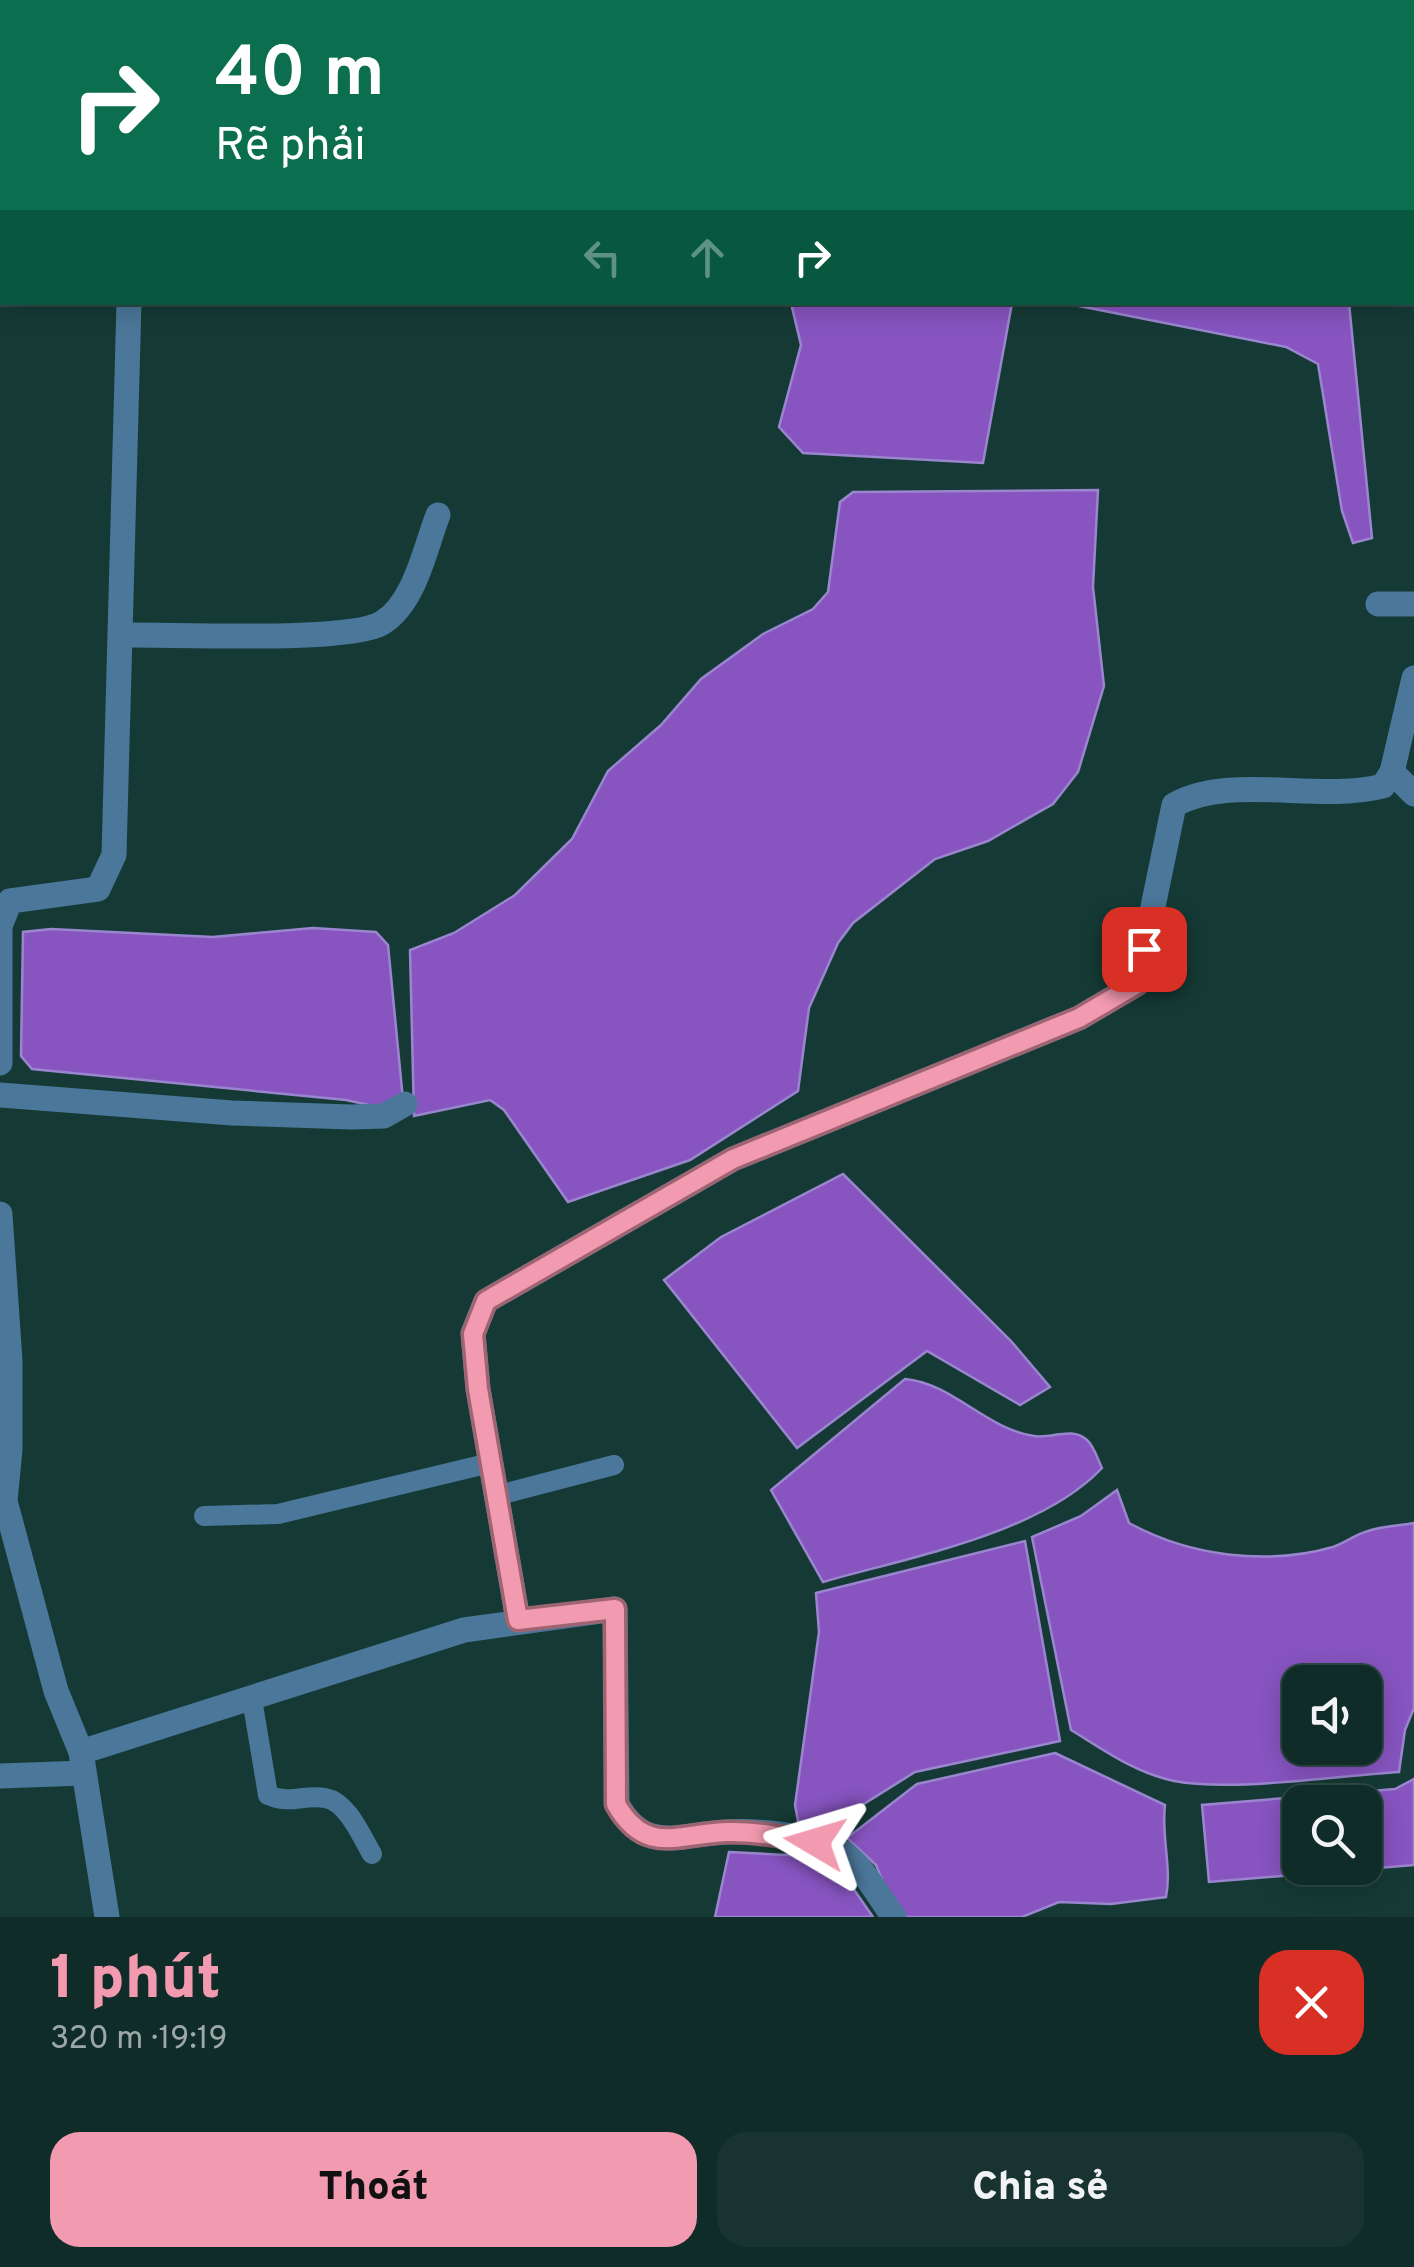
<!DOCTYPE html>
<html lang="vi">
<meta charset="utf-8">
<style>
body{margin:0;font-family:Overpass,sans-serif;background:#193430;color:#f1f3f6;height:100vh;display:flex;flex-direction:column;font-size:38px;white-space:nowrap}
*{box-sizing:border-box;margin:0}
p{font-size:32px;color:#9ca7a8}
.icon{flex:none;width:55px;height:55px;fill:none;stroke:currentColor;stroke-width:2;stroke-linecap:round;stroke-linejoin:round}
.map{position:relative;height:1917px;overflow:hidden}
.drawer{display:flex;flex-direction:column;background:#102c28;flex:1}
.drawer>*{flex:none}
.banner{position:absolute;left:0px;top:0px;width:1415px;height:305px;box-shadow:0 5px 25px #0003,0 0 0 2px #304845;background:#0b6e4f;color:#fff;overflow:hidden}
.buttons{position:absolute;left:1282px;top:1665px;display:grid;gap:20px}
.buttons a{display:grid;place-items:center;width:100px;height:100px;border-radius:20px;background:#102c28;box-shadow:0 5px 25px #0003,0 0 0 2px #304845;font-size:50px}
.pin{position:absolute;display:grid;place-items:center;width:85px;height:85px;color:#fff;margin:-42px;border-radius:20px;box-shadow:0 5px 15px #0006}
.me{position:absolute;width:110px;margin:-55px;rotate:277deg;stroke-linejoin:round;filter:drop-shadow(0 0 8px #0008)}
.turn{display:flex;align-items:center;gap:35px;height:210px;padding:0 50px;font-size:45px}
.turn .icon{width:130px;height:130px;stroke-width:2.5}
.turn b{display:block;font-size:70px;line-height:85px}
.lanes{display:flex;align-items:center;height:95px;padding:0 50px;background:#0003;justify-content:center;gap:50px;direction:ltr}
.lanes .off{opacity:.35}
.round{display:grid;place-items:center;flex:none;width:105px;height:105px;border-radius:30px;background:#193430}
.head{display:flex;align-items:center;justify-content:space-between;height:170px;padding:0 50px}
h1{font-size:60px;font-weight:800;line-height:75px;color:#f29ab0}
.action{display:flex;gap:20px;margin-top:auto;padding:20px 50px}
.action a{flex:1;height:115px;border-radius:30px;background:#f29ab0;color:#111;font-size:40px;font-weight:800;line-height:115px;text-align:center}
.action a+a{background:#193430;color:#f1f3f6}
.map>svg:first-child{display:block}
.water{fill:#8754c0;stroke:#9a86cf;stroke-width:2.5;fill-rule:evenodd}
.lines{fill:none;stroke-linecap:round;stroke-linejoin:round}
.service{stroke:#4b779a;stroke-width:20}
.minor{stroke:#4b779a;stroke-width:25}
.route-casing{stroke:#9d6472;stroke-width:25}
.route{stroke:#f29ab0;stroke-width:18}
</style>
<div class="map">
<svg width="1414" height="1917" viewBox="0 0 1414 1917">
<rect width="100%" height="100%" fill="#153a35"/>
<!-- water -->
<g class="water">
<polygon points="591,0 1311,0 1311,2 592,2"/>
<polygon points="791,303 1012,303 983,463 803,453 779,427 801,345"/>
<polygon points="1064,303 1349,303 1372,538 1353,543 1342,511 1318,364 1286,347"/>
<polygon points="1098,490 1093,587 1104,686 1078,772 1053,804 988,841 935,859 853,923 838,943 809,1008 798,1091 690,1160 568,1202 504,1110 490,1100 414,1116 410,950 454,933 515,895 572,839 608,771 661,725 701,679 763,634 813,609 828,592 840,502 853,492"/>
<polygon points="313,928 376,932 388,945 403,1100 382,1108 346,1100 32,1069 21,1056 23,932 51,929 213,937"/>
<polygon points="843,1174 1011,1341 1050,1387 1020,1405 927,1351 797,1448 664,1280 721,1237"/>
<path d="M905,1379C952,1383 986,1429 1034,1436C1051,1439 1072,1426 1087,1440C1094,1446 1098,1460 1102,1468C1040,1534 909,1557 823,1582L771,1490Z"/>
<path d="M1117,1490L1129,1523C1189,1556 1266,1566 1333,1547C1345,1543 1356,1534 1368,1531C1382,1526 1399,1526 1414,1523V1708L1405,1730L1399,1772C1335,1776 1233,1792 1174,1781C1135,1773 1104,1750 1071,1730L1032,1537L1081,1516ZM1300,1682H1365V1748H1300Z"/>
<polygon points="1025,1541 1060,1741 915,1772 832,1824 798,1821 795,1805 819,1632 816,1593"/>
<path d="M1055,1753L1165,1805C1161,1836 1172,1867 1166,1897L1111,1904L1059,1902L1022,1917H897L876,1865L847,1838L917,1784Z"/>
<path d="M1414,1779V1865L1209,1882L1202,1805L1395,1789ZM1300,1802H1365V1868H1300Z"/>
<polygon points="729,1852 805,1856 837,1865 873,1917 715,1917"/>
</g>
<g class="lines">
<!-- service -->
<g class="service">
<polyline points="495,1496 614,1465"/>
<polyline points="204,1516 278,1514 490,1463"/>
<path d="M252,1699L268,1795C290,1805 304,1794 325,1798C348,1802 361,1836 372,1854"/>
</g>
<!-- minor -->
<g class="minor">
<polyline points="131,0 131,2"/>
<polyline points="1378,604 1414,604"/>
<path d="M122,635C172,634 349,643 382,623C415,603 425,548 438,515"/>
<polyline points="1392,772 1414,794"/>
<polyline points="0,926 10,901 98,889 114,855 129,302"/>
<polyline points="0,927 0,1063"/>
<polyline points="0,1095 232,1113 351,1117 384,1116 405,1104"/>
<polyline points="0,1214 10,1361 10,1449 5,1501 56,1691 81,1752 107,1917"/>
<path d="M518,1620L478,1389L473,1333L486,1301L733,1159L1079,1018L1137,984L1174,805C1230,773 1318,803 1383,786L1392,772L1414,678"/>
<path d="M81,1752L464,1630L615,1609L617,1804C644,1854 678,1835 725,1832C757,1830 812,1835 840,1851C861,1862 879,1898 894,1917"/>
<polyline points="0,1776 84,1773"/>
</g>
</g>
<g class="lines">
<!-- route casing -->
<g class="route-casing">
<path id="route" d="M815,1842C787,1838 757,1831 728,1832C680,1833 646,1857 616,1804L615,1609L518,1620L478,1389L473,1334L486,1301L733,1159L1079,1018L1137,984L1144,949"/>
</g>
<!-- route -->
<use href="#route" class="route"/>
</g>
</svg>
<div class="buttons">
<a><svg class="icon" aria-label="sound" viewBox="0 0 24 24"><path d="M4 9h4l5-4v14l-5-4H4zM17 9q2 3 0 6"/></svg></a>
<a><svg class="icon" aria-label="search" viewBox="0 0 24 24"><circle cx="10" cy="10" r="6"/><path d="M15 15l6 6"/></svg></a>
</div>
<div class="pin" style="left:1144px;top:949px;background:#d93025"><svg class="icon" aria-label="arrive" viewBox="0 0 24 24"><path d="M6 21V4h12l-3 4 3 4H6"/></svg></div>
<svg class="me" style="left:815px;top:1842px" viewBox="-20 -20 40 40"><path d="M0-17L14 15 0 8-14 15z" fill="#f29ab0" stroke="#fff" stroke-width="4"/></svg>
<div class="banner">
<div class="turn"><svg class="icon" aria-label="right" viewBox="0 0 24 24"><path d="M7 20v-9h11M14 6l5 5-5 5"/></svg><div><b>40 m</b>Rẽ phải</div></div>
<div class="lanes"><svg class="icon off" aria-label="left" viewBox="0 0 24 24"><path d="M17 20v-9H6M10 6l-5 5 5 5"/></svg><svg class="icon off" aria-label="ahead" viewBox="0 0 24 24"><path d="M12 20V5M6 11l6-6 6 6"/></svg><svg class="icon" aria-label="right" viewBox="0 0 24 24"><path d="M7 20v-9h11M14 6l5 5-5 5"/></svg></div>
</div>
</div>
<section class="drawer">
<div class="head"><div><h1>1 phút</h1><p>320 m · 19:19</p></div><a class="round" style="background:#d93025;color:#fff"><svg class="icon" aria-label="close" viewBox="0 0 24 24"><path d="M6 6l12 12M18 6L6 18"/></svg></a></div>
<div class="action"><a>Thoát</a><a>Chia sẻ</a></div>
</section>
